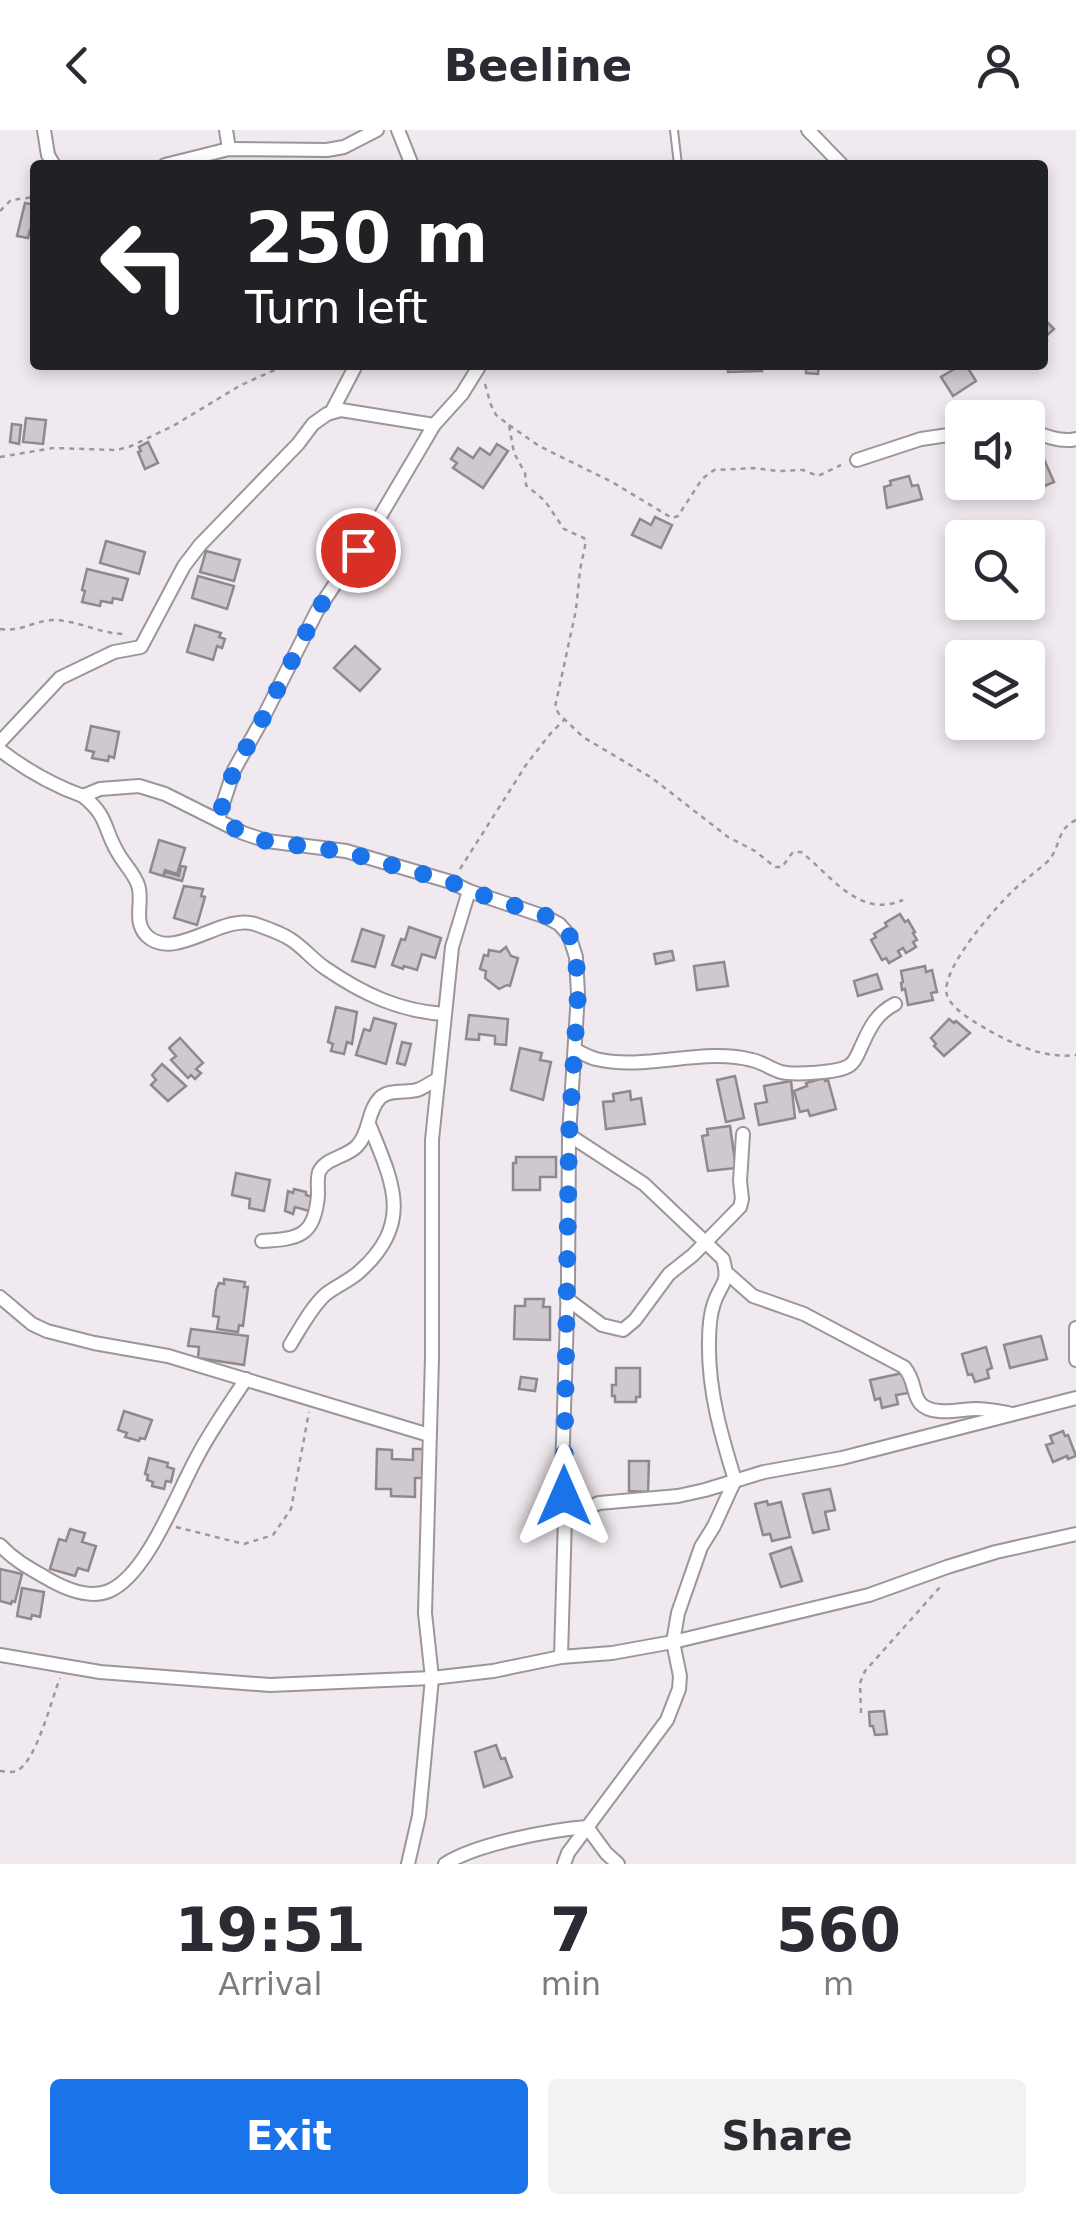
<!DOCTYPE html>
<style>
body{margin:0;font-family:"DejaVu Sans",sans-serif;background:#f2f2f3;color:#2b2b33;height:100vh;display:flex;flex-direction:column;font-size:38px;white-space:nowrap}
*{box-sizing:border-box;margin:0}
p{font-size:32px;color:#7c7c81}
.icon{flex:none;width:55px;height:55px;fill:none;stroke:currentColor;stroke-width:2;stroke-linecap:round;stroke-linejoin:round}
.map{position:relative;height:1734px;overflow:hidden}
.details{display:flex;flex-direction:column;background:#fff;flex:1}
.details>*{flex:none}
.banner{position:absolute;left:30px;top:30px;width:1018px;height:210px;border-radius:10px;box-shadow:0 5px 15px #0003;background:#202124;color:#fff;overflow:hidden}
.fabs{position:absolute;left:945px;top:270px;display:grid;gap:20px}
.fabs a{display:grid;place-items:center;width:100px;height:100px;border-radius:10px;background:#fff;box-shadow:0 5px 15px #0003;font-size:50px}
.pin{position:absolute;display:grid;place-items:center;width:85px;height:85px;color:#fff;margin:-42px;border:5px solid #fff;border-radius:50%;box-shadow:0 2px 10px #0007}
.me{position:absolute;width:110px;margin:-55px;rotate:0deg;stroke-linejoin:round;filter:drop-shadow(0 0 8px #0008)}
.turn{display:flex;align-items:center;gap:35px;height:210px;padding:0 50px;font-size:45px}
.turn .icon{width:130px;height:130px;stroke-width:2.5}
.turn b{display:block;font-size:70px;line-height:85px}
.eta{display:flex;justify-content:space-evenly;align-items:center;height:170px;text-align:center}
.eta b{font-size:60px;font-weight:600;line-height:70px}
.cta{display:flex;gap:20px;margin-top:auto;padding:20px 50px}
.cta a{flex:1;height:115px;border-radius:10px;background:#1a73e8;color:#fff;font-size:40px;font-weight:600;line-height:115px;text-align:center}
.cta a+a{background:#f2f2f3;color:#2b2b33}
header{display:flex;justify-content:space-between;align-items:center;height:130px;padding:0 50px;background:#fff;font-size:45px;font-weight:600}
.map>svg:first-child{display:block}
.building{fill:#cfc8ce;stroke:#8f898e;stroke-width:2.5}
.lines{fill:none;stroke-linecap:round;stroke-linejoin:round}
.service-casing{stroke:#9c959b;stroke-width:10}
.minor-casing{stroke:#9c959b;stroke-width:16}
.path{stroke:#9d989c;stroke-width:2.5;stroke-dasharray:5 5;stroke-linecap:butt}
.service{stroke:#fff;stroke-width:6}
.minor{stroke:#fff;stroke-width:12}
.route{stroke:#1a73e8;stroke-width:18;stroke-dasharray:0 32.4}
</style>
<header><svg class="icon" aria-label="back" viewBox="0 0 24 24"><path d="M15 5l-7 7 7 7"/></svg>Beeline<svg class="icon" aria-label="person" viewBox="0 0 24 24"><circle cx="12" cy="8" r="4"/><path d="M4 21q1-7 8-7t8 7"/></svg></header>
<div class="map">
<svg width="1076" height="1734" viewBox="0 0 1076 1734">
<rect width="100%" height="100%" fill="#f0e9ef"/>
<!-- building -->
<g class="building">
<polygon points="25,73 35,75 35,102 30,100 28,108 17,106"/>
<polygon points="1042,187 1054,199 1044,208 1047,211 1042,215"/>
<polygon points="728,235 762,235 762,241 728,242"/>
<polygon points="806,235 819,235 818,244 806,243"/>
<polygon points="961,235 966,235 976,251 953,266 941,247"/>
<polygon points="26,288 46,290 43,314 23,312"/>
<polygon points="12,294 21,295 19,314 10,312"/>
<polygon points="148,312 158,333 145,339 138,322 141,321 139,317"/>
<polygon points="497,314 508,321 483,358 453,338 457,333 451,329 458,318 473,328 480,318 490,325"/>
<polygon points="1043,327 1054,352 1037,359 1028,334"/>
<polygon points="909,346 912,356 918,355 922,369 887,378 884,357 891,355 890,351"/>
<polygon points="655,387 672,395 661,418 632,405 640,389 651,395"/>
<polygon points="106,411 145,422 139,444 100,433"/>
<polygon points="206,421 240,430 234,451 200,442"/>
<polygon points="87,439 128,449 122,470 113,468 112,473 101,471 100,476 82,472 85,461 82,460"/>
<polygon points="198,446 234,456 227,479 192,468"/>
<polygon points="195,495 221,503 219,507 225,509 222,518 217,516 213,530 187,522"/>
<polygon points="355,516 380,539 360,561 334,538"/>
<polygon points="91,596 119,602 114,628 109,626 108,631 92,628 94,622 86,620"/>
<polygon points="159,710 185,718 177,744 165,740 163,746 150,742"/>
<polygon points="181,736 186,737 182,751 164,746 165,742 179,746"/>
<polygon points="184,756 203,759 201,766 205,767 197,795 174,788"/>
<polygon points="900,784 905,792 908,790 915,802 913,803 917,810 913,812 916,817 906,823 903,818 898,821 901,826 889,833 886,828 882,830 871,810 876,807 874,804 887,796 885,793"/>
<polygon points="409,797 441,808 435,828 422,824 417,840 404,836 403,839 392,835 401,809 405,810"/>
<polygon points="362,799 384,806 375,837 352,831"/>
<polygon points="506,817 511,826 518,828 510,856 507,855 499,859 485,848 486,841 480,839 484,825 488,826 489,820 500,822"/>
<polygon points="672,821 674,830 656,834 654,824"/>
<polygon points="724,832 728,856 697,860 694,836"/>
<polygon points="925,836 926,842 932,840 937,862 931,863 933,870 908,875 905,859 902,860 901,853 903,852 901,841"/>
<polygon points="877,844 882,859 858,866 854,851"/>
<polygon points="336,877 357,882 352,914 347,912 344,924 331,921 333,914 328,912"/>
<polygon points="469,885 508,889 506,915 495,914 495,906 479,904 479,910 466,909"/>
<polygon points="374,888 396,894 386,934 356,925 364,899 370,901"/>
<polygon points="949,889 954,893 956,891 970,903 944,926 934,916 936,914 931,908"/>
<polygon points="180,908 203,933 196,939 201,943 195,949 191,945 188,948 171,930 176,926 169,918"/>
<polygon points="402,912 411,914 405,935 397,933"/>
<polygon points="520,918 542,923 540,930 551,932 543,970 511,960"/>
<polygon points="162,934 186,956 168,971 151,955 156,950 152,945"/>
<polygon points="735,946 744,988 726,992 717,950"/>
<polygon points="824,948 825,951 828,950 836,979 810,986 808,980 800,982 794,961 807,956 806,953"/>
<polygon points="791,951 795,988 759,995 755,974 767,972 764,956"/>
<polygon points="630,961 631,970 641,968 645,994 606,999 603,972 614,971 613,964"/>
<polygon points="730,996 736,1038 708,1041 702,1006 708,1005 707,999"/>
<polygon points="516,1027 556,1027 556,1047 540,1047 540,1060 513,1060 513,1033 516,1033"/>
<polygon points="236,1043 270,1050 264,1081 249,1078 250,1069 232,1065"/>
<polygon points="294,1059 306,1062 306,1065 313,1067 309,1081 295,1077 293,1084 285,1081 288,1061 293,1063"/>
<polygon points="224,1149 245,1152 244,1157 248,1157 243,1196 239,1195 238,1202 217,1199 219,1187 213,1186 216,1160 219,1153 224,1154"/>
<polygon points="525,1169 544,1169 543,1177 550,1177 550,1210 514,1209 515,1176 525,1176"/>
<polygon points="191,1199 248,1206 244,1235 198,1228 199,1217 188,1216"/>
<polygon points="1041,1206 1047,1229 1010,1238 1004,1215"/>
<polygon points="986,1217 992,1238 987,1240 989,1248 975,1252 972,1244 968,1245 962,1224"/>
<polygon points="616,1238 640,1238 640,1267 636,1267 636,1272 615,1272 615,1266 612,1266 612,1255 616,1255"/>
<polygon points="903,1243 908,1263 896,1265 898,1274 882,1278 880,1268 875,1270 870,1250"/>
<polygon points="521,1247 537,1249 535,1261 519,1259"/>
<polygon points="124,1281 152,1290 145,1309 140,1308 139,1311 125,1307 127,1303 118,1300"/>
<polygon points="1063,1301 1065,1306 1068,1305 1076,1326 1068,1329 1067,1326 1053,1332 1046,1315 1053,1313 1050,1306"/>
<polygon points="377,1319 392,1320 392,1329 413,1330 413,1319 425,1319 424,1348 415,1348 415,1367 391,1366 391,1359 376,1359"/>
<polygon points="149,1328 168,1333 167,1337 174,1339 171,1352 166,1351 164,1359 152,1356 153,1352 147,1350 148,1345 145,1344"/>
<polygon points="629,1331 649,1331 648,1362 629,1361"/>
<polygon points="830,1359 835,1380 825,1382 829,1399 813,1403 803,1364"/>
<polygon points="767,1371 768,1375 781,1372 790,1407 772,1411 770,1404 763,1405 755,1374"/>
<polygon points="70,1399 85,1403 82,1412 96,1416 88,1441 78,1438 75,1446 50,1439 59,1409 66,1411"/>
<polygon points="791,1417 802,1451 781,1457 770,1424"/>
<polygon points="0,1439 22,1444 15,1472 12,1471 11,1474 0,1471"/>
<polygon points="22,1458 44,1462 40,1487 32,1485 31,1489 17,1486"/>
<polygon points="884,1581 887,1604 875,1605 873,1596 870,1596 869,1582"/>
<polygon points="496,1615 501,1629 505,1628 512,1647 484,1657 475,1622"/>
</g>
<g class="lines">
<!-- service casing -->
<g class="service-casing">
<polyline id="service" points="674,0 678,35"/>
</g>
<!-- minor casing -->
<g class="minor-casing">
<g id="minor">
<polyline points="44,0 48,25 54,35"/>
<polyline points="226,0 229,19"/>
<polyline points="398,0 412,35"/>
<polyline points="808,0 842,35"/>
<polyline points="165,35 229,19 327,20 344,17 377,0"/>
<polyline points="332,281 356,235"/>
<path d="M1028,299C1042,305 1061,313 1076,309"/>
<polyline points="857,330 921,309 962,303"/>
<polyline points="0,612 60,548 114,522 141,517 184,436 200,415 298,314 313,294 327,284 341,280 434,295"/>
<path d="M0,620C26,640 52,655 83,666L100,659L139,656L165,664L243,703L267,711L346,721L451,752L469,761L546,787L559,794L569,805L576,827L578,864L569,1005L568,1153L562,1343L565,1387L561,1527"/>
<path d="M83,666C109,687 103,698 118,723C124,734 134,743 138,755C144,772 132,791 147,806C175,832 223,783 255,794C266,798 281,803 290,809C303,817 313,830 325,838C363,864 399,881 444,884"/>
<polyline points="218,689 234,640 262,590 317,481 378,390 434,295 462,264 480,235"/>
<path d="M575,920C582,923 589,927 596,929C646,941 703,917 752,930C762,932 771,939 781,942C793,945 840,943 850,935C856,931 859,921 862,915C870,897 877,883 895,874"/>
<path d="M262,1111C299,1109 315,1106 318,1065C318,1058 317,1048 319,1042C325,1028 347,1027 357,1016C370,1003 367,981 380,968C389,959 406,963 417,960C424,958 431,952 438,949"/>
<path d="M727,1143L753,1166L804,1184L904,1237C916,1251 912,1263 920,1273C932,1287 961,1279 976,1279C987,1279 997,1281 1008,1283"/>
<polyline points="0,1167 32,1194 47,1201 94,1213 168,1226 429,1305"/>
<polyline points="567,1169 602,1195 623,1200 635,1190 669,1144 693,1125 740,1077 742,1069 740,1051 743,1004"/>
<polyline points="1076,1198 1076,1230"/>
<path d="M290,1215C300,1199 312,1176 326,1164C336,1156 349,1151 359,1142C414,1093 393,1053 369,994"/>
<polyline points="565,1387 599,1373 678,1366 705,1360 764,1342 842,1328 1076,1268"/>
<path d="M0,1415C13,1429 27,1437 43,1446C61,1457 87,1470 109,1461C147,1445 177,1363 197,1327C211,1300 229,1275 246,1249"/>
<polyline points="0,1525 100,1542 270,1555 432,1548 493,1541 561,1527 612,1523 673,1512 869,1465 947,1437 996,1422 1076,1404"/>
<polyline points="408,1734 419,1686 432,1548 425,1483 432,1228 432,1010 452,817 469,761"/>
<path d="M445,1734C476,1714 550,1700 587,1697L606,1723L618,1734"/>
<path d="M564,1734L568,1723L667,1590L679,1559L680,1546L673,1512L678,1483L701,1417L714,1396L735,1350C721,1305 708,1260 709,1212C709,1199 710,1185 714,1173C721,1153 730,1153 723,1129L644,1054L569,1005"/>
</g>
</g>
<!-- path -->
<g class="path">
<polyline points="0,81 11,70 35,67"/>
<path d="M485,254L491,275L496,285L509,295L514,323L525,343L526,355L545,371L564,399L584,408L586,411L580,440L576,480L555,577L559,584L583,607L652,648L728,707L755,721L775,737H782L793,722H801C832,746 859,789 903,770"/>
<polyline points="509,295 539,316 612,352 672,388 678,386 702,349 714,340 754,338 778,341 803,340 818,346 841,335"/>
<polyline points="0,327 53,318 116,320 129,317 173,296 241,255 286,235"/>
<path d="M0,499C23,502 34,490 55,490C79,491 101,504 125,504"/>
<path d="M1076,690C1055,700 1062,717 1047,732C1037,741 1027,748 1017,757C998,774 939,840 947,865C952,880 975,892 988,900C1015,915 1045,929 1076,925"/>
<polyline points="460,739 526,635 550,604 564,590"/>
<polyline points="176,1397 244,1414 273,1405 291,1379 309,1282"/>
<polyline points="861,1583 860,1553 865,1541 940,1457"/>
<path d="M0,1641C4,1641 12,1643 16,1641C36,1634 52,1567 60,1548"/>
</g>
<!-- service -->
<use href="#service" class="service"/>
<!-- minor -->
<use href="#minor" class="minor"/>
</g>
<g class="lines">
<!-- route -->
<polyline class="route" points="358,420 317,481 262,590 234,640 218,689 243,703 266,711 346,722 451,752 470,761 546,786 560,794 569,804 576,827 578,864 569,1005 564,1366"/>
</g>
</svg>
<div class="fabs">
<a><svg class="icon" aria-label="sound" viewBox="0 0 24 24"><path d="M4 9h4l5-4v14l-5-4H4zM17 9q2 3 0 6"/></svg></a>
<a><svg class="icon" aria-label="search" viewBox="0 0 24 24"><circle cx="10" cy="10" r="6"/><path d="M15 15l6 6"/></svg></a>
<a><svg class="icon" aria-label="layers" viewBox="0 0 24 24"><path d="M12 4l9 5-9 5-9-5zM3 14l9 5 9-5"/></svg></a>
</div>
<div class="pin" style="left:358px;top:420px;background:#d93025"><svg class="icon" aria-label="arrive" viewBox="0 0 24 24"><path d="M6 21V4h12l-3 4 3 4H6"/></svg></div>
<svg class="me" style="left:564px;top:1366px" viewBox="-20 -20 40 40"><path d="M0-17L14 15 0 8-14 15z" fill="#1a73e8" stroke="#fff" stroke-width="4"/></svg>
<div class="banner">
<div class="turn"><svg class="icon" aria-label="left" viewBox="0 0 24 24"><path d="M17 20v-9H6M10 6l-5 5 5 5"/></svg><div><b>250 m</b>Turn left</div></div>
</div>
</div>
<section class="details">
<div class="eta">
<div><b>19:51</b><p>Arrival</p></div>
<div><b>7</b><p>min</p></div>
<div><b>560</b><p>m</p></div>
</div>
<div class="cta"><a>Exit</a><a>Share</a></div>
</section>
